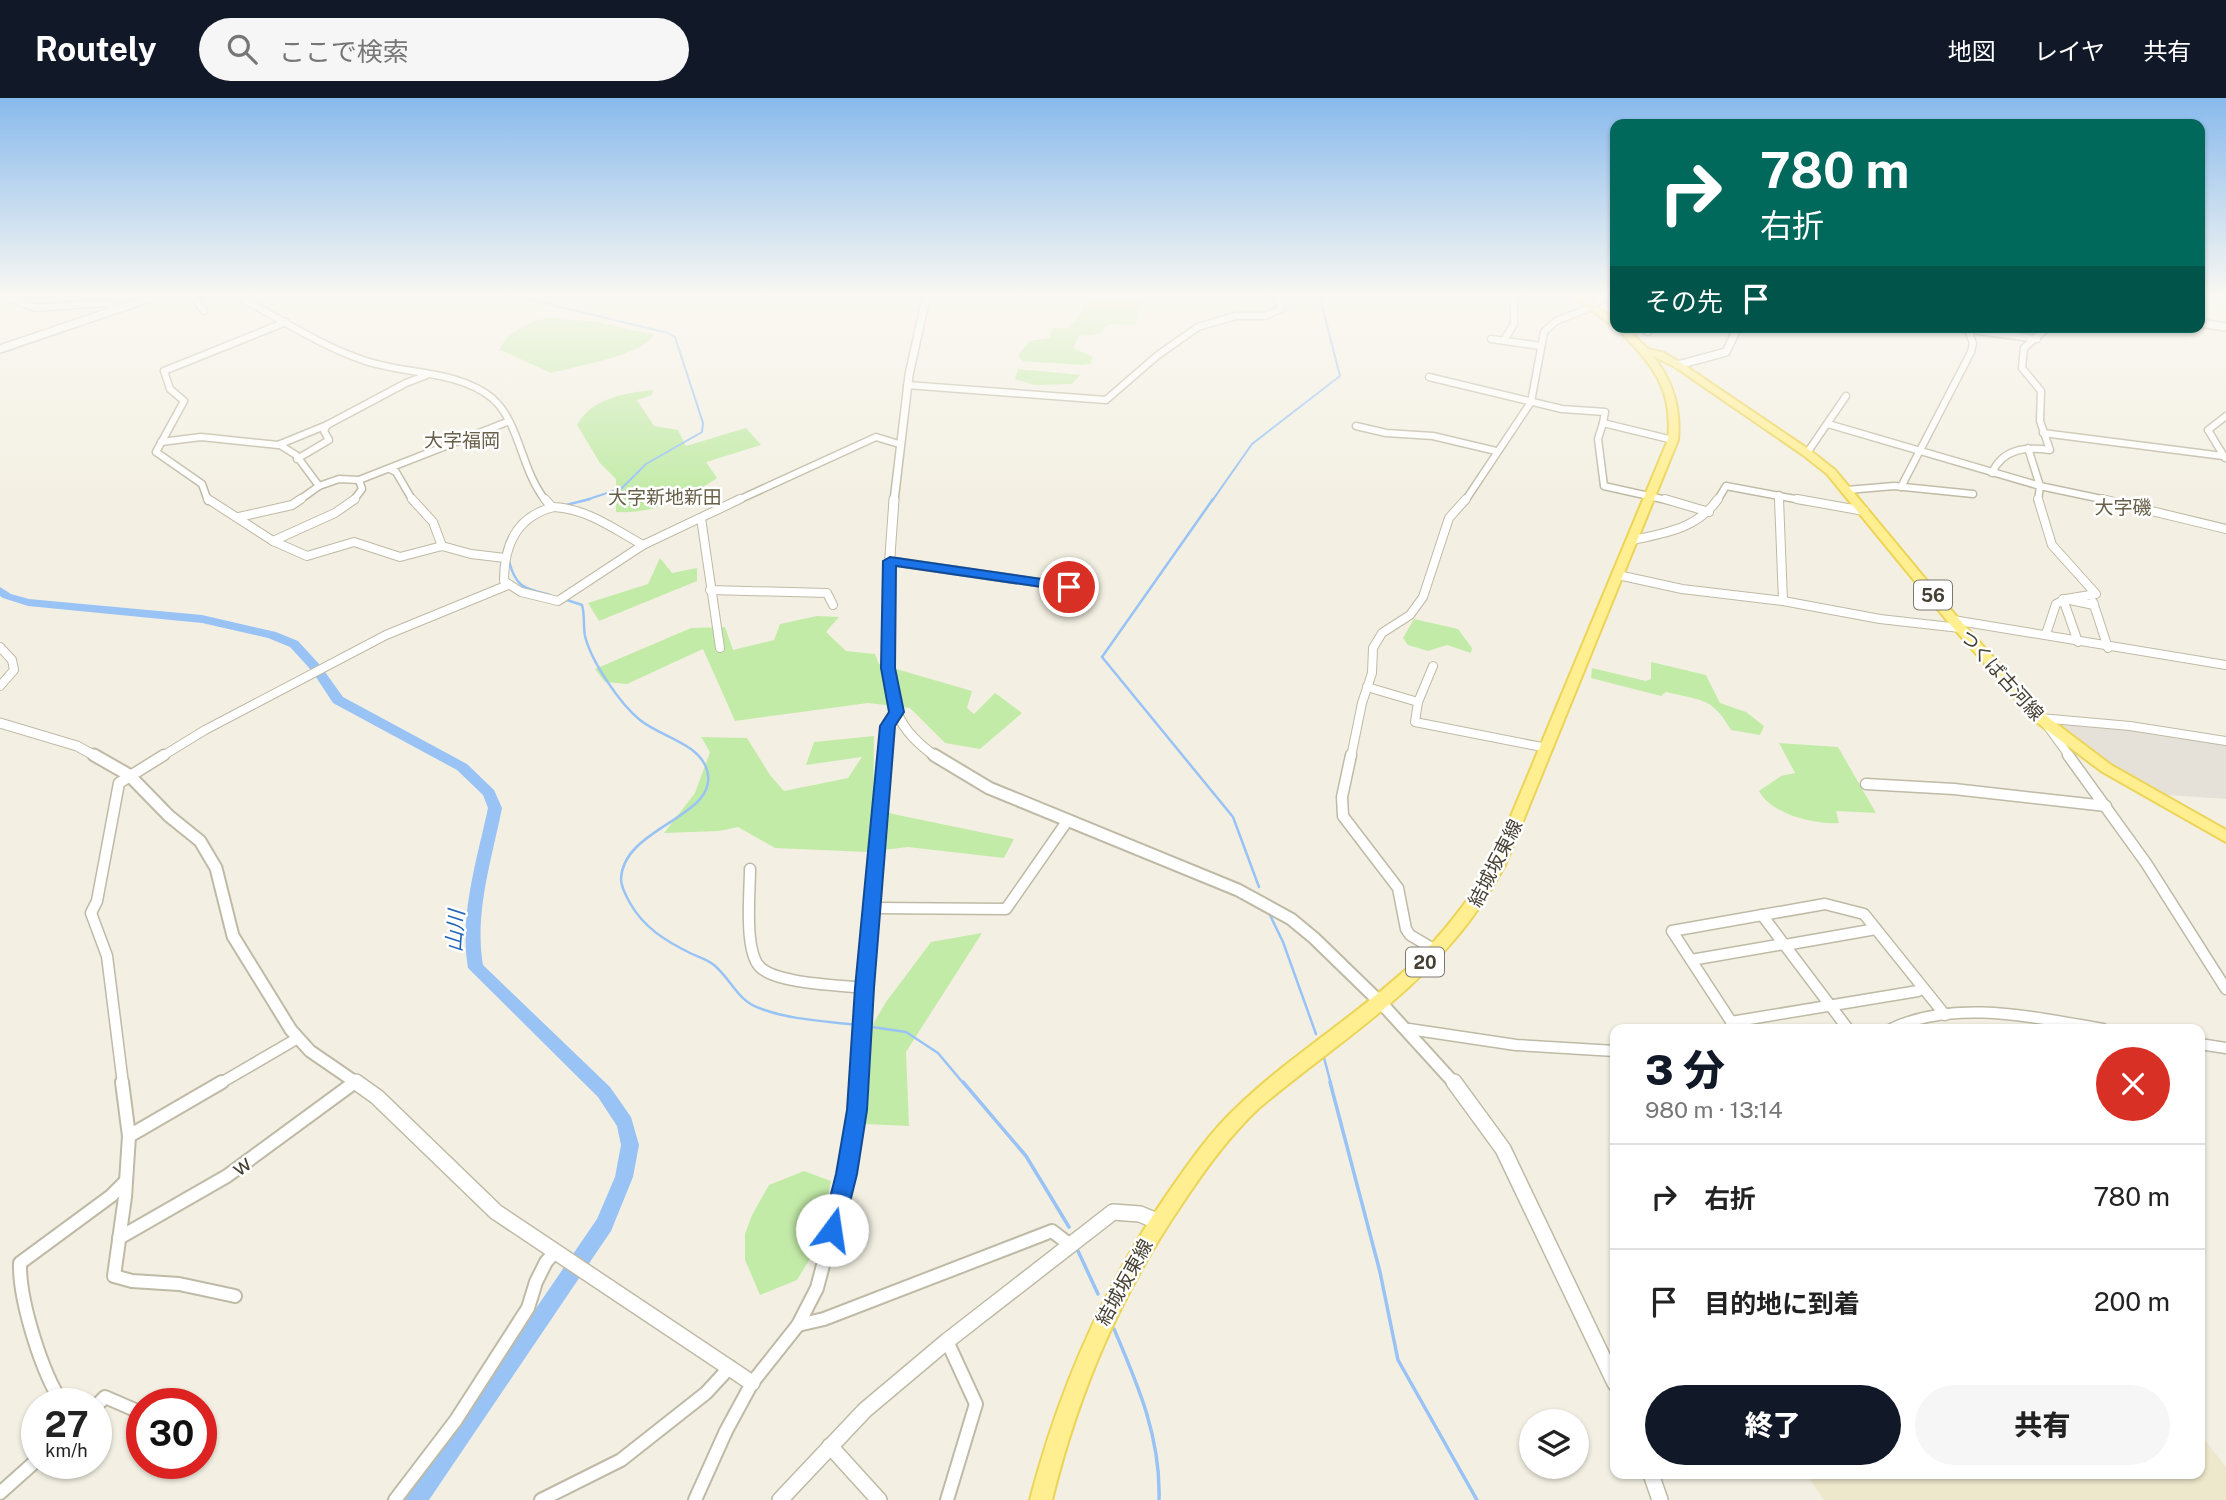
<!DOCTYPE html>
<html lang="ja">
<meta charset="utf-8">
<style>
body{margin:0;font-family:"Public Sans","Noto Sans JP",sans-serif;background:#f6f6f6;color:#222;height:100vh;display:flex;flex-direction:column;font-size:26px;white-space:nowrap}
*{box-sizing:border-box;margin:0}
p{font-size:23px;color:#767676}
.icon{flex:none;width:38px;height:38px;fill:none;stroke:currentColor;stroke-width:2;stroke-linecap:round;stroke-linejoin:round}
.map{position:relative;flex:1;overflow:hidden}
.drawer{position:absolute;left:1610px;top:926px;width:595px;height:455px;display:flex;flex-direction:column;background:#fff;border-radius:14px;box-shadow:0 2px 5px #0004}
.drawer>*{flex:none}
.top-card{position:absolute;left:1610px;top:21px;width:595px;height:214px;border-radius:14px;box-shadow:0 2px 5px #0004;background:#00695c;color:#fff;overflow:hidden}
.buttons{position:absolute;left:1519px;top:1311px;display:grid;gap:14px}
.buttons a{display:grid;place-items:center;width:70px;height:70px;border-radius:50%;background:#fff;box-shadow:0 2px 5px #0004;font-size:35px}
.speed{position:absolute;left:21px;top:1290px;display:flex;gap:14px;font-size:35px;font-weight:700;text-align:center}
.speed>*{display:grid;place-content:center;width:91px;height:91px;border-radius:50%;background:#fff;box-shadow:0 2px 5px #0004;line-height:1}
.speed small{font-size:18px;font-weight:400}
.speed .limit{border:10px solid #d22;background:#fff;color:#111}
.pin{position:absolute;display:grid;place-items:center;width:60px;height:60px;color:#fff;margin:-30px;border:4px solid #fff;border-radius:50%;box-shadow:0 2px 7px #0007}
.me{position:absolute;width:77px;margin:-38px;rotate:14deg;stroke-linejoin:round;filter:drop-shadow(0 0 5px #0008)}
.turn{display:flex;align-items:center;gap:24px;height:147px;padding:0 35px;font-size:32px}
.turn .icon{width:91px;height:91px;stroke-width:2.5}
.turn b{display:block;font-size:49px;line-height:60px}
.then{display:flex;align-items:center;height:66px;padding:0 35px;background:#0003;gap:14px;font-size:26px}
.round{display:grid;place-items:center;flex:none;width:74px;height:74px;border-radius:37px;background:#f6f6f6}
.headline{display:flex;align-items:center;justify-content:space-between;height:119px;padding:0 35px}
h1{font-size:42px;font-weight:800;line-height:52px;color:#111827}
.action{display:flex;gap:14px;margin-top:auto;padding:14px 35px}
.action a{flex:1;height:80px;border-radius:42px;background:#111827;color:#fff;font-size:28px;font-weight:800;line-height:80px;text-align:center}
.action a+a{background:#f6f6f6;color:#222}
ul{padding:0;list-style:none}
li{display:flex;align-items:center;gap:21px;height:105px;padding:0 35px;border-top:2px solid #e0e0e0}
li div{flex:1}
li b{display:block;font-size:26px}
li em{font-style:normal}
header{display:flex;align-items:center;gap:42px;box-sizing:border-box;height:98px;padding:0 35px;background:#111827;color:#fff}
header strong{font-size:33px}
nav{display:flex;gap:38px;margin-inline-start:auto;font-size:24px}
.search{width:490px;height:63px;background:#f6f6f6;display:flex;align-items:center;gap:18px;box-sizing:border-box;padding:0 24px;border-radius:38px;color:#767676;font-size:26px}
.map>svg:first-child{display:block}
.industrial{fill:#e5e1d8}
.education{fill:#ede8cb}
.green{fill:#c3eba8}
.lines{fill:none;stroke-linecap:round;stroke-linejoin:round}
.stream-far2{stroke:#99c3f5;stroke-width:2}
.stream-far1{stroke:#99c3f5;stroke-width:2.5}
.stream{stroke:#99c3f5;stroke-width:3.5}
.river{fill:#99c3f5;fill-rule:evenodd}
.minor-far3-casing{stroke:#bfbaa5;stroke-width:9}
.minor-far2-casing{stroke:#bfbaa5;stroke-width:10}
.minor-far1-casing{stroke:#bfbaa5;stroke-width:13}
.minor-casing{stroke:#bfbaa5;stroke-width:16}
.tertiary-far3-casing{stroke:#bfbaa5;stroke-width:10}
.tertiary-far2-casing{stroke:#bfbaa5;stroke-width:11}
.tertiary-far1-casing{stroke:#bfbaa5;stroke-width:15}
.tertiary-casing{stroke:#bfbaa5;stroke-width:18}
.primary-casing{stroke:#ecd458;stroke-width:4}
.minor-far3{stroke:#fff;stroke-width:6}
.minor-far2{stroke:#fff;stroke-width:8}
.minor-far1{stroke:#fff;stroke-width:10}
.minor{stroke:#fff;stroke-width:12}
.tertiary-far3{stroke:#fff;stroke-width:7}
.tertiary-far2{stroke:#fff;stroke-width:9}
.tertiary-far1{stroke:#fff;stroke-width:11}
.tertiary{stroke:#fff;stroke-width:15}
.primary{fill:#ffef90;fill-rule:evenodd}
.route{fill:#1a73e8;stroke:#114b97;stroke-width:2}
.labels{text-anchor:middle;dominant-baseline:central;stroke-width:5;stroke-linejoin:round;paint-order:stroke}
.shield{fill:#fff;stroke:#7d7970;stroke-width:2}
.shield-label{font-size:18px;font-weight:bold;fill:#454033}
.far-quarter-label{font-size:19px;fill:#686049;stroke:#fff}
.street-label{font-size:19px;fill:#454033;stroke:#fff}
.water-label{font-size:21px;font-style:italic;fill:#2565b8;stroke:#fff}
.near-street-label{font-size:23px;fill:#454033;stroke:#fff}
</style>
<header>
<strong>Routely</strong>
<div class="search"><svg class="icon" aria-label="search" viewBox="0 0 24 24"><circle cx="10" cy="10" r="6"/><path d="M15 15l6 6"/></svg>ここで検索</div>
<nav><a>地図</a><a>レイヤ</a><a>共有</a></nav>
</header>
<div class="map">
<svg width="2226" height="1402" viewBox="0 0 2226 1402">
<rect width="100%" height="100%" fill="#f3f0e3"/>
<!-- industrial -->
<polygon class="industrial" points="2045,622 2132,630 2226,645 2226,701 2153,696"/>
<!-- education -->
<polygon class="education" points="2200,1336 2226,1369 2226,1402 1824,1402 1806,1376 2200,1376"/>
<!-- green -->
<g class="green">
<polygon points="1087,200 1144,200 1135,227 1109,226 1099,236 1079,238 1073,250 1093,259 1090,266 1082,267 1023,263 1018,258 1029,243 1050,240 1052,230 1068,230 1079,219"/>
<path d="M549,220L597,224L654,237C641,258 575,268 551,275L500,252C505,235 532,222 549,220Z"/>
<polygon points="1018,271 1080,277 1072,286 1034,287 1015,281"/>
<path d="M653,292L652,297L637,302L654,328L678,332L686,348L746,330L761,347L706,364L717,380C686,401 654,416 616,414V381L600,365L577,327C592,300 625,295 653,292Z"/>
<polygon points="660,460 672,475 697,470 697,483 599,523 588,505 648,486"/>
<polygon points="817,518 839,519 826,534 846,553 875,556 879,566 972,593 967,610 974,616 995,595 1022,615 980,651 945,645 910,610 868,605 735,623 703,551 627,586 605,584 595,571 691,530 725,529 733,552 774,542 780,526"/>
<polygon points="1414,521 1458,531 1472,550 1471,555 1447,547 1428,553 1408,547 1403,540"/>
<path d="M1651,564L1706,577L1720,605L1746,614L1764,628L1760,637L1731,632C1712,599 1702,603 1666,594L1661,598L1591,580L1592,570L1646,583L1651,581Z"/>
<polygon points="874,638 873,709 893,716 1014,741 1004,760 908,749 867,754 775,750 738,729 719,733 664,735 695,695 710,654 701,639 747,640 770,677 784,693 848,680 862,659 806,667 814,644"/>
<path d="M1779,645L1838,649L1876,715L1836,713L1839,725C1814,727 1771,716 1759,693L1781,678L1795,675Z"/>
<polygon points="982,835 906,954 909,1028 865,1026 866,938 886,904 931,844"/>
<polygon points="804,1073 831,1083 816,1151 797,1182 760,1197 745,1162 745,1136 752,1117 769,1087"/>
</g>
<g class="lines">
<!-- stream-far2 -->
<g class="stream-far2">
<polyline points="524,200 668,235 675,239 703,325 702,334 646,366 622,390 583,403"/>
<polyline points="1212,403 1252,346 1340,278 1320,200"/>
</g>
<!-- stream-far1 -->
<g class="stream-far1">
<polyline points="1213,401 1102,559 1233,719 1259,789"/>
<polyline points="566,407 590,401"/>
<path d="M509,463C516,490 524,490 550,497"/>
<path d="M567,502L582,507C585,517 583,528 585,538C591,563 620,606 640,622C659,638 699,645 707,672C721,719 623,728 621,781C621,789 626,798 630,805C644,830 666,843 690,855C698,859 707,861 714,867C731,881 737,902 759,910C790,922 825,923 858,927"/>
<polyline points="1270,817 1283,844 1316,936"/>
<polyline points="865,928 906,934 938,955 964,986"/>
<polyline points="1323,956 1331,986"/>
</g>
<!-- stream -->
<g class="stream">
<polyline points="963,984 1026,1058 1069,1129"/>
<polyline points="1330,984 1380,1174 1398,1262 1477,1402"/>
<polyline points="1078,1153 1098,1196"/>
<path d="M1114,1231C1138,1287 1161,1340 1159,1402"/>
</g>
<!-- river -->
<path class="river" d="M0,489L11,496L29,501L202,517L276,534L298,543L320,567L343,599L467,666L494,692L502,710C492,760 474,816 483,867L610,989L631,1019L639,1047L633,1079L611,1133L429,1402H405L597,1121L615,1079L621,1047L617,1028L598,999L468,870C459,817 477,762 488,710L483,697L457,672L333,605L312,573L290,549L268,540L202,525L28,508L3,500L0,498Z"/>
<!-- minor-far3 casing -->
<g class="minor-far3-casing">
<g id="minor-far3">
<polyline points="8,200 36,210 104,205 117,210"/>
<polyline points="194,200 204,213"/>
<path d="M241,200C280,221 318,246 360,261C401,277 457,271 492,300C520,324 521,373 546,403"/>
<polyline points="1609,200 1615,207"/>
<polyline points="1641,229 1648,234"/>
<polyline points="1949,229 2037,241"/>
<polyline points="1491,241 1541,248"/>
<polyline points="1504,242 1514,226 1514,200"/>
<polyline points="1429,279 1562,311 1605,314 1603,325"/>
<polyline points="907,287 1106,302 1158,257 1198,229 1235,218 1265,218 1281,211 1277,200"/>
<polyline points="1828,326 2040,388 2111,403"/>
<polyline points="1356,328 1386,335 1433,338 1496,353"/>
<polyline points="2043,335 2223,358"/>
<polyline points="161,344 201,339 278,347 327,327 406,285 427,277"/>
<polyline points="280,347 296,357 319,388 339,381 359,382 507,324"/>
<polyline points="2028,350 2040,388 2038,403"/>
<polyline points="1807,355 1846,298"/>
<polyline points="2225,360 2208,332 2226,318"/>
<polyline points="297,361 329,342 324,333 327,327"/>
<polyline points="390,371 396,374 413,403"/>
<path d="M1992,375C2003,350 2026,349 2050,352L2040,323L2041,293L2022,270L2024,250L2048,229"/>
<polyline points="1901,389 1971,254 1973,245 1968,232"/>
<polyline points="1847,392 1894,388 1973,396"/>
<polyline points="1779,397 1779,403"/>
<polyline points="208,403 202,386 156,354 184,303 170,291 164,273 286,224"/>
<polyline points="298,403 319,388"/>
<polyline points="353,403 362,391 359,382"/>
<polyline points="736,403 876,339 899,346"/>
<polyline points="1465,403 1531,304 1544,234 1556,223 1589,210 1603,200"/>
<polyline points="1671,403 1604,388 1598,341 1603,325 1673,342"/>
<polyline points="1717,403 1726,388 1806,403"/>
</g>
</g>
<!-- minor-far2 casing -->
<g class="minor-far2-casing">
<g id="minor-far2">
<polyline points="208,401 273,443"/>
<polyline points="355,401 335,415 273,443 307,458 354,444 400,459 442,448 471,456 505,460"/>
<polyline points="412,401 433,424 442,448"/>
<polyline points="545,401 552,409"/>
<polyline points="1665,401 1709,414"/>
<polyline points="1779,401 1783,503"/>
<polyline points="1797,401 1864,413"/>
<polyline points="2038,401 2052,447 2096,496 2066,501 2056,506 2046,536"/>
<polyline points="2102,401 2226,431"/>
<path d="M554,409C588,411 614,431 643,447L558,503L521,494L504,483C504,447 517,418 554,409Z"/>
<polyline points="239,419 292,407 301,401"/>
<polyline points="701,420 720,550"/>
<path d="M1633,442C1666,435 1698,430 1718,401"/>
<polyline points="643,447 740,401"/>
<polyline points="890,463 1069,489"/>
<polyline points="1618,477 1682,491 1783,503 1880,521 1960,530"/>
<polyline points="710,492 827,495 833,507"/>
<polyline points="2063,501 2078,544"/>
<polyline points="2065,501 2094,507"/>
<polyline points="2093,504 2108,550"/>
<polyline points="1953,522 2226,567"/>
<polyline points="0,549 12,562 14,572 0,588"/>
<polyline points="1433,568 1418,604 1415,624 1547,650"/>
<polyline points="1367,589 1418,604"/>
<polyline points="2040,620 2130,628 2226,643"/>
<polyline points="2046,626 2070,659"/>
<polyline points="161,659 205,632 386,537 508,487"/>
<polyline points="884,659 887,628 897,614"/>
<polyline points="1351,659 1362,605 1372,575 1373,550 1382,535 1410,517 1423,499 1449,420 1466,401"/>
</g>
</g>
<!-- minor-far1 casing -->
<g class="minor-far1-casing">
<g id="minor-far1">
<polyline points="1351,657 1342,699 1343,718 1398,790 1406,831 1410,837 1437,853"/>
<polyline points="2068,657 2146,765 2226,891"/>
<polyline points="1866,686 1954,691 2106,708"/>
<path d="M750,771C750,794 744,850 759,868C774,886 841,887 864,890"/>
<polyline points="873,810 1006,811 1068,722"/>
<polyline points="1762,817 1848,931"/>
<polyline points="1785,847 1876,831"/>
<polyline points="1691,862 1784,846"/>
<polyline points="1731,924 1918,893"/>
<polyline points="1409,931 1516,947 1615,953"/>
<polyline points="1736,931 1672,833 1825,806 1864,816 1945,917"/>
<path d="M1891,931C1955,900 2036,920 2103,931"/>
<polyline points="2200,946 2226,950"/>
<polyline points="123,986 107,858 91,815 97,803 119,685 164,657"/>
<polyline points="219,986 298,940"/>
<polyline points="352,986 355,984"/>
<polyline points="859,986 864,890 884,657"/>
</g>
</g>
<!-- minor casing -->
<g class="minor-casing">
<g id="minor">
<polyline points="122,984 129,1038"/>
<polyline points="222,984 129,1038 125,1099 114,1178 132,1183 179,1186 235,1198"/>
<polyline points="119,1140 227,1078 355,984"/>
<polyline points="798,1227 824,1221 1052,1133 1069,1146"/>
<polyline points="947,1243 976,1306 947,1402"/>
<path d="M63,1306C42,1276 19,1202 20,1165L111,1098L126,1083"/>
<polyline points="96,1308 105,1299 142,1315"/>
<polyline points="0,1395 37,1362"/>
<polyline points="395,1402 456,1322 528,1210 536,1184 546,1164 555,1154"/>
<polyline points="541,1402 621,1362 706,1295 730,1269"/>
<polyline points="695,1402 726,1333 752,1285 798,1227 817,1190 847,1076 860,984"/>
</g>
</g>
<!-- tertiary-far3 casing -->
<g class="tertiary-far3-casing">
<g id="tertiary-far3">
<polyline points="2200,225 2226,229"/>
<polyline points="0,251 150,200"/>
<polyline points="1678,267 1726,254 1738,229"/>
<polyline points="894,403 909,277 926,200"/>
</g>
</g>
<!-- tertiary-far2 casing -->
<g class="tertiary-far2-casing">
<g id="tertiary-far2">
<path d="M894,401C891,451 878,572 897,615C905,634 920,647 936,659"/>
<polyline points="0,625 77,648 97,659"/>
</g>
</g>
<!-- tertiary-far1 casing -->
<g class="tertiary-far1-casing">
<g id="tertiary-far1">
<polyline points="94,657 129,677 169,718 200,743 216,770 233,838 291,932 310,953 358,986"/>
<polyline points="934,657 989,690 1238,792 1291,821 1314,840 1384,908 1455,986"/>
</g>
</g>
<!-- tertiary casing -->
<g class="tertiary-casing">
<g id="tertiary">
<polyline points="356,984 377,999 496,1114 752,1285"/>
<polyline points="1454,984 1503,1051 1615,1285"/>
<polyline points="830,1348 879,1402"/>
<polyline points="1651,1376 1660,1402"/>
<polyline points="780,1402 865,1312 947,1243 1113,1114 1140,1116 1159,1124"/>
</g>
</g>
<!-- primary casing -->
<g class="primary-casing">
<g id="primary">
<polygon points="1574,200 1584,200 1615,222 1615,229"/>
<path d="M1616,229H1625L1648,251L1664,255L1681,265L1811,353L1835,372L1957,519L2045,617L2111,667L2226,732V744L2101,673L2035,623L1949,525L1827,376L1803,357L1675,269L1653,258C1673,283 1681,310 1678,342L1505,767C1490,794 1474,819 1454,842C1399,908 1324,955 1259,1010C1229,1038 1205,1071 1182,1106C1119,1199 1079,1293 1052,1402H1030C1059,1291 1103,1189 1168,1095C1189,1065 1210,1034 1237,1009C1292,956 1358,917 1413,865C1444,835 1469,802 1491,766L1668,342C1674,288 1650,265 1616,229Z"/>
</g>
</g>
<!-- minor-far3 -->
<use href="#minor-far3" class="minor-far3"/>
<!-- minor-far2 -->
<use href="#minor-far2" class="minor-far2"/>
<!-- minor-far1 -->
<use href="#minor-far1" class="minor-far1"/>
<!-- minor -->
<use href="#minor" class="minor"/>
<!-- tertiary-far3 -->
<use href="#tertiary-far3" class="tertiary-far3"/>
<!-- tertiary-far2 -->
<use href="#tertiary-far2" class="tertiary-far2"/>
<!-- tertiary-far1 -->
<use href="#tertiary-far1" class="tertiary-far1"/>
<!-- tertiary -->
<use href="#tertiary" class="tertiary"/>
<!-- primary -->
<use href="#primary" class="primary"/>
</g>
<!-- sky -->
<linearGradient id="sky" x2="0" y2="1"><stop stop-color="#88baed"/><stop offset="0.5" stop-color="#faf8f2"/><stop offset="1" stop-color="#faf8f2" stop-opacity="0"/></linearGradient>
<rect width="2226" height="397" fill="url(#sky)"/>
<!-- route -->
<polygon class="route" points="890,459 1069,485 1075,489 1069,493 896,468 895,570 904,614 895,628 874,890 867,1012 857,1076 843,1132 840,1139 832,1142 825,1139 822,1132 836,1076 847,1012 855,890 880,628 889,614 881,570 883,463"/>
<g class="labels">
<!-- shield labels -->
<g class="shield">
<rect x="1914" y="482.5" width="38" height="29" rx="5"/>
<rect x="1406" y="849.5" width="38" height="29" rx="5"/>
</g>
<g class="shield-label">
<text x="1933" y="497">56</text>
<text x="1425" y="864">20</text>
</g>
<!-- far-quarter labels -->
<g class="far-quarter-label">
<text x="462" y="342">大字福岡</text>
<text x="665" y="399">大字新地新田</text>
<text x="2123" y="409">大字磯</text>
</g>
<!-- street labels -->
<g class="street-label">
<text transform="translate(2002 577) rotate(48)">つくば古河線</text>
<text transform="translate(1495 765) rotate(-63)">結城坂東線</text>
<text transform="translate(1124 1184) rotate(-61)">結城坂東線</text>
</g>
<!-- water labels -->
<g class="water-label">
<text transform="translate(455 833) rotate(-86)">山川</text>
</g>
<!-- near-street labels -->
<g class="near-street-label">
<text transform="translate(241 1067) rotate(-36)">w</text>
</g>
</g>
</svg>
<div class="buttons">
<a><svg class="icon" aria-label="layers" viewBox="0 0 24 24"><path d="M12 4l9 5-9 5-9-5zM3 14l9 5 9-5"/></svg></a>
</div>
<div class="speed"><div>27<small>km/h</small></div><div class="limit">30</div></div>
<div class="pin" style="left:1069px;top:489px;background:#d93025"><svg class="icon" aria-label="arrive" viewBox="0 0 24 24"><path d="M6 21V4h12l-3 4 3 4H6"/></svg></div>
<svg class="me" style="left:832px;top:1132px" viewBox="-20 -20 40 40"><circle r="19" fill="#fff"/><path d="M0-13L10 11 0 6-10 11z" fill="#1a73e8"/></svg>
<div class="top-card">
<div class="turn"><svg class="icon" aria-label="right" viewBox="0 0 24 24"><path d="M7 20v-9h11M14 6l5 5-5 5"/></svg><div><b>780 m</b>右折</div></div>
<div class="then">その先<svg class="icon" aria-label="arrive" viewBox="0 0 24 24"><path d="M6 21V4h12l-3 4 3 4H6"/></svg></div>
</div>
<section class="drawer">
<div class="headline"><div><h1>3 分</h1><p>980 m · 13:14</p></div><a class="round" style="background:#d93025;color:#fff"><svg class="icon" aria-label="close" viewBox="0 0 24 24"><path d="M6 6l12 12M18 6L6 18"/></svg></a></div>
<ul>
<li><svg class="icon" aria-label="right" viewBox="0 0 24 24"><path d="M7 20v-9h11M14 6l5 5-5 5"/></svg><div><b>右折</b></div><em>780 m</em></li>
<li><svg class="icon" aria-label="arrive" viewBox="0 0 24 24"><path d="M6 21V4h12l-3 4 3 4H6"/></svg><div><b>目的地に到着</b></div><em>200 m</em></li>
</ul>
<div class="action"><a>終了</a><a>共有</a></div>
</section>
</div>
